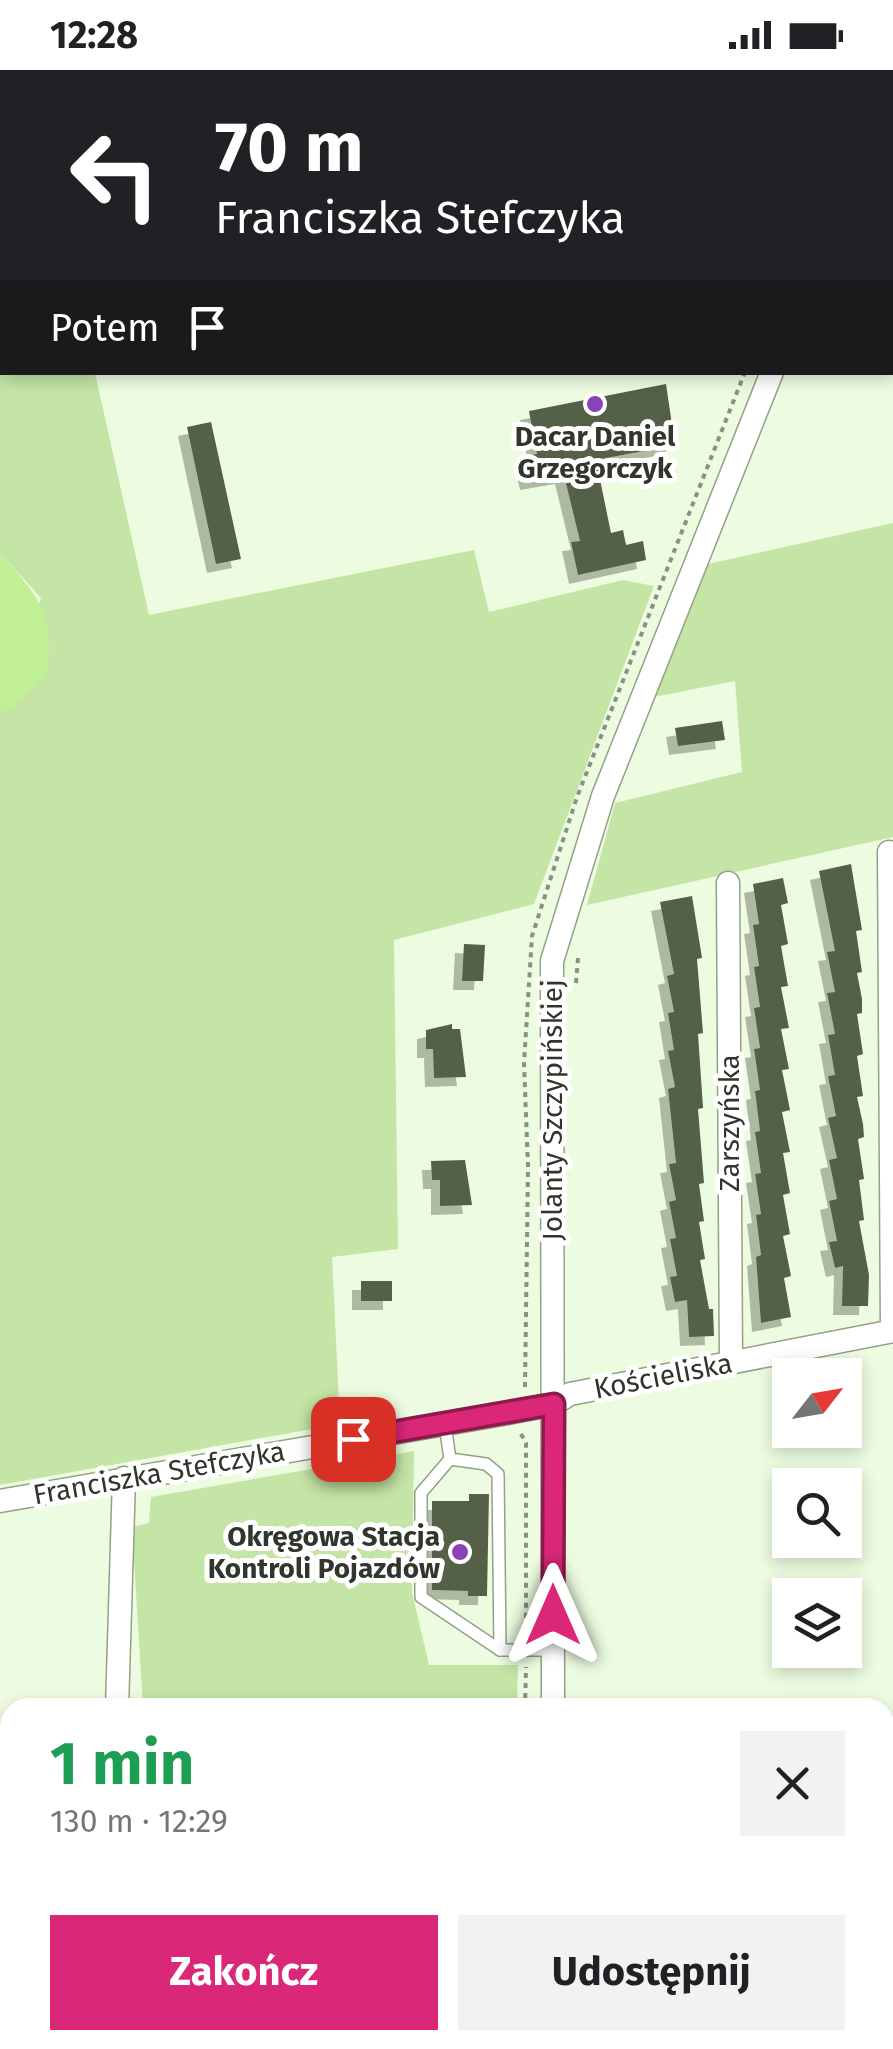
<!DOCTYPE html>
<html lang="pl">
<meta charset="utf-8">
<style>
body{margin:0;font-family:"Fira Sans",sans-serif;background:#f2f2f2;color:#202124;height:100vh;display:flex;flex-direction:column;font-size:38px;white-space:nowrap}
*{box-sizing:border-box;margin:0}
p{font-size:32px;color:#757577}
.icon{flex:none;width:55px;height:55px;fill:none;stroke:currentColor;stroke-width:2;stroke-linecap:round;stroke-linejoin:round}
.map{position:relative;flex:1;overflow:hidden}
.panel{position:absolute;left:0px;top:1628px;width:895px;height:352px;display:flex;flex-direction:column;background:#fff;border-radius:30px 30px 0 0;box-shadow:0 5px 15px #0003}
.panel>*{flex:none}
.hud{position:absolute;left:0px;top:0px;width:895px;height:305px;box-shadow:0 5px 15px #0003;background:#202124;color:#fff;overflow:hidden}
.needle{width:65px;rotate:59deg}
.tools{position:absolute;left:772px;top:1288px;display:grid;gap:20px}
.tools a{display:grid;place-items:center;width:90px;height:90px;border-radius:0px;background:#fff;box-shadow:0 5px 15px #0003;font-size:50px}
.pin{position:absolute;display:grid;place-items:center;width:85px;height:85px;color:#fff;margin:-42px;border-radius:20px;box-shadow:0 5px 15px #0006}
.me{position:absolute;width:110px;margin:-55px;rotate:0deg;stroke-linejoin:round;filter:drop-shadow(0 0 8px #0008)}
.turn{display:flex;align-items:center;gap:35px;height:210px;padding:0 50px;font-size:45px}
.turn .icon{width:130px;height:130px;stroke-width:2.5}
.turn b{display:block;font-size:70px;line-height:85px}
.then{display:flex;align-items:center;height:95px;padding:0 50px;background:#0003;gap:20px;font-size:38px}
.round{display:grid;place-items:center;flex:none;width:105px;height:105px;border-radius:0px;background:#f2f2f2}
.head{display:flex;align-items:center;justify-content:space-between;height:170px;padding:0 50px}
h1{font-size:60px;font-weight:700;line-height:75px;color:#1e9e55}
.action{display:flex;gap:20px;margin-top:auto;padding:20px 50px}
.action a{flex:1;height:115px;border-radius:0px;background:#db2777;color:#fff;font-size:40px;font-weight:700;line-height:115px;text-align:center}
.action a+a{background:#f2f2f2;color:#202124}
.status{display:flex;justify-content:space-between;align-items:center;height:70px;padding:0 50px;background:#fff;direction:ltr}
.status svg{height:28px;fill:currentColor}
.map>svg:first-child{display:block}
.green{fill:#c4e5a5}
.water{fill:#c1ef93}
.building{fill:#546049;filter:url(#shadow)}
.lines{fill:none;stroke-linecap:round;stroke-linejoin:round}
.lane-casing{stroke:#93a187;stroke-width:14}
.street-casing{stroke:#93a187;stroke-width:25}
.secondary-casing{stroke:#93a187;stroke-width:32}
.path{stroke:#889280;stroke-width:4;stroke-dasharray:5 5;stroke-linecap:butt}
.lane{stroke:#fff;stroke-width:11}
.street{stroke:#fff;stroke-width:22}
.secondary{stroke:#e2f2cf;stroke-width:30}
.route-casing{stroke:#8e194d;stroke-width:25}
.route{stroke:#db2777;stroke-width:18}
.poi-dot{fill:#8a43b6;stroke:#fff;stroke-width:4}
.labels{text-anchor:middle;dominant-baseline:central;stroke-width:10;stroke-linejoin:round;paint-order:stroke}
.poi-label{font-size:28px;font-weight:bold;fill:#31362c;stroke:#fff}
.street-label{font-size:28px;fill:#31362c;stroke:#fff}
</style>
<div class="status"><b>12:28</b><svg viewBox="0 0 49 12"><path d="M0 12V9h3v3zM5 12V6h3v6zM10 12V3h3v9zM15 12V0h3v12zM26 1h20v11H26zM47 4h2v5h-2z"/></svg></div>
<div class="map">
<svg width="893" height="1979" viewBox="0 0 893 1979">
<defs>
<filter id="shadow"><feDropShadow dx="-9" dy="9" stdDeviation="0" flood-color="#0004"/></filter>
</defs>
<rect width="100%" height="100%" fill="#edfce0"/>
<!-- green -->
<g class="green">
<polygon points="0,0 549,0 552,2 2,2 2,302 95,303 149,545 474,480 489,542 623,510 654,516 534,834 394,870 398,1179 332,1187 340,1354 0,1415 0,638 41,528 0,483"/>
<polygon points="893,453 893,767 587,835 615,733 742,702 735,611 654,627 708,494"/>
<polygon points="414,1381 412,1522 429,1595 518,1595 517,1637 143,1637 132,1457 149,1453 151,1427"/>
<polygon points="10,1707 10,1970 339,1970 339,1979 0,1979 0,1709"/>
</g>
<!-- water -->
<path class="water" d="M0,483C40,528 54,544 47,605L6,643L0,638Z"/>
<!-- building -->
<g class="building">
<polygon points="666,314 675,375 596,390 611,463 623,460 626,475 643,471 646,490 578,505 571,472 580,471 564,405 529,411 524,386 537,384 529,341"/>
<polygon points="211,352 241,489 216,494 187,357"/>
<polygon points="722,651 725,670 678,676 675,658"/>
<polygon points="851,794 862,860 856,861 862,902 857,903 862,929 862,943 857,944 863,984 857,986 863,1026 857,1027 863,1054 864,1067 858,1069 864,1109 859,1110 864,1150 859,1151 869,1205 868,1236 842,1236 843,1196 835,1198 829,1172 837,1171 829,1131 837,1129 829,1090 837,1088 828,1048 836,1046 828,1006 835,1005 828,965 835,964 827,923 835,922 827,882 835,881 819,801"/>
<polygon points="783,808 788,833 781,835 788,874 781,876 788,916 781,917 789,958 781,959 789,999 782,1000 790,1040 782,1042 790,1082 783,1083 790,1123 783,1125 790,1164 783,1166 791,1206 784,1208 791,1247 761,1253 756,1187 761,1185 756,1145 761,1144 755,1104 761,1103 755,1062 760,1061 755,1021 760,1020 754,979 760,978 754,938 760,937 754,897 759,896 753,855 759,854 753,814"/>
<polygon points="692,826 702,888 697,889 703,963 698,964 703,1038 698,1039 704,1113 699,1114 704,1151 699,1152 705,1189 700,1190 709,1239 713,1239 714,1266 689,1267 687,1230 675,1232 670,1207 677,1206 670,1169 676,1168 669,1132 676,1130 669,1094 676,1093 668,1019 675,1017 668,981 674,980 668,943 674,942 667,906 674,904 660,832"/>
<polygon points="464,874 485,875 483,911 462,911"/>
<polygon points="452,954 452,959 460,959 466,1007 434,1008 433,979 426,979 426,960"/>
<polygon points="465,1090 472,1135 440,1136 440,1110 432,1110 431,1091"/>
<rect x="361" y="1211" width="31" height="20"/>
<polygon points="469,1424 489,1424 487,1526 468,1526 468,1521 432,1520 432,1431 469,1431"/>
</g>
<g class="lines">
<!-- lane casing -->
<g class="lane-casing">
<g id="lane">
<polyline points="445,1355 450,1389 486,1394 498,1404 500,1580 553,1580"/>
<polyline points="450,1389 421,1423 421,1527 500,1580"/>
</g>
</g>
<!-- street casing -->
<g class="street-casing">
<g id="street">
<polyline points="889,782 892,1261"/>
<polyline points="728,813 731,1293"/>
<polyline points="0,1431 503,1344 554,1334 570,1324 893,1261"/>
<polyline points="117,1638 124,1408"/>
<polyline points="553,1638 552,891 603,726 772,302"/>
<polyline points="0,1696 10,1694"/>
<polyline points="558,1970 558,1979"/>
</g>
</g>
<!-- secondary casing -->
<g class="secondary-casing">
<g id="secondary">
<polyline points="598,0 601,2"/>
<polyline points="892,238 893,239"/>
</g>
</g>
<!-- path -->
<g class="path">
<polyline points="576,913 578,888"/>
<polyline points="525,1317 528,1097 524,993 532,866 577,727 745,302"/>
<polyline points="521,1364 526,1373 526,1563"/>
<polyline points="525,1638 526,1597"/>
</g>
<!-- lane -->
<use href="#lane" class="lane"/>
<!-- street -->
<use href="#street" class="street"/>
<!-- secondary -->
<use href="#secondary" class="secondary"/>
</g>
<g class="lines">
<!-- route casing -->
<g class="route-casing">
<polyline id="route" points="353,1369 554,1334 553,1545"/>
</g>
<!-- route -->
<use href="#route" class="route"/>
</g>
<!-- markers -->
<g class="poi-dot">
<circle cx="595" cy="334" r="10"/>
<circle cx="460" cy="1482" r="10"/>
</g>
<g class="labels">
<!-- poi labels -->
<g class="poi-label">
<text x="595" y="366">Dacar Daniel<tspan x="595" dy="32">Grzegorczyk</tspan></text>
<text x="440" y="1466" text-anchor="end">Okręgowa Stacja<tspan x="440" dy="32">Kontroli Pojazdów</tspan></text>
</g>
<!-- street labels -->
<g class="street-label">
<text transform="translate(552 1040) rotate(-90)">Jolanty Szczypińskiej</text>
<text transform="translate(729 1053) rotate(-90)">Zarszyńska</text>
<text transform="translate(663 1306) rotate(-11)">Kościeliska</text>
<text transform="translate(159 1403) rotate(-10)">Franciszka Stefczyka</text>
</g>
</g>
</svg>
<div class="tools">
<a><svg class="needle" viewBox="-14 -14 28 28"><path d="M0-13l5 13h-10z" fill="#e53935"/><path d="M0 13l5-13h-10z" fill="#757577"/></svg></a>
<a><svg class="icon" aria-label="search" viewBox="0 0 24 24"><circle cx="10" cy="10" r="6"/><path d="M15 15l6 6"/></svg></a>
<a><svg class="icon" aria-label="layers" viewBox="0 0 24 24"><path d="M12 4l9 5-9 5-9-5zM3 14l9 5 9-5"/></svg></a>
</div>
<div class="pin" style="left:353px;top:1369px;background:#d93025"><svg class="icon" aria-label="arrive" viewBox="0 0 24 24"><path d="M6 21V4h12l-3 4 3 4H6"/></svg></div>
<svg class="me" style="left:553px;top:1545px" viewBox="-20 -20 40 40"><path d="M0-17L14 15 0 8-14 15z" fill="#db2777" stroke="#fff" stroke-width="4"/></svg>
<div class="hud">
<div class="turn"><svg class="icon" aria-label="left" viewBox="0 0 24 24"><path d="M17 20v-9H6M10 6l-5 5 5 5"/></svg><div><b>70 m</b>Franciszka Stefczyka</div></div>
<div class="then">Potem<svg class="icon" aria-label="arrive" viewBox="0 0 24 24"><path d="M6 21V4h12l-3 4 3 4H6"/></svg></div>
</div>
<section class="panel">
<div class="head"><div><h1>1 min</h1><p>130 m · 12:29</p></div><a class="round"><svg class="icon" aria-label="close" viewBox="0 0 24 24"><path d="M6 6l12 12M18 6L6 18"/></svg></a></div>
<div class="action"><a>Zakończ</a><a>Udostępnij</a></div>
</section>
</div>
